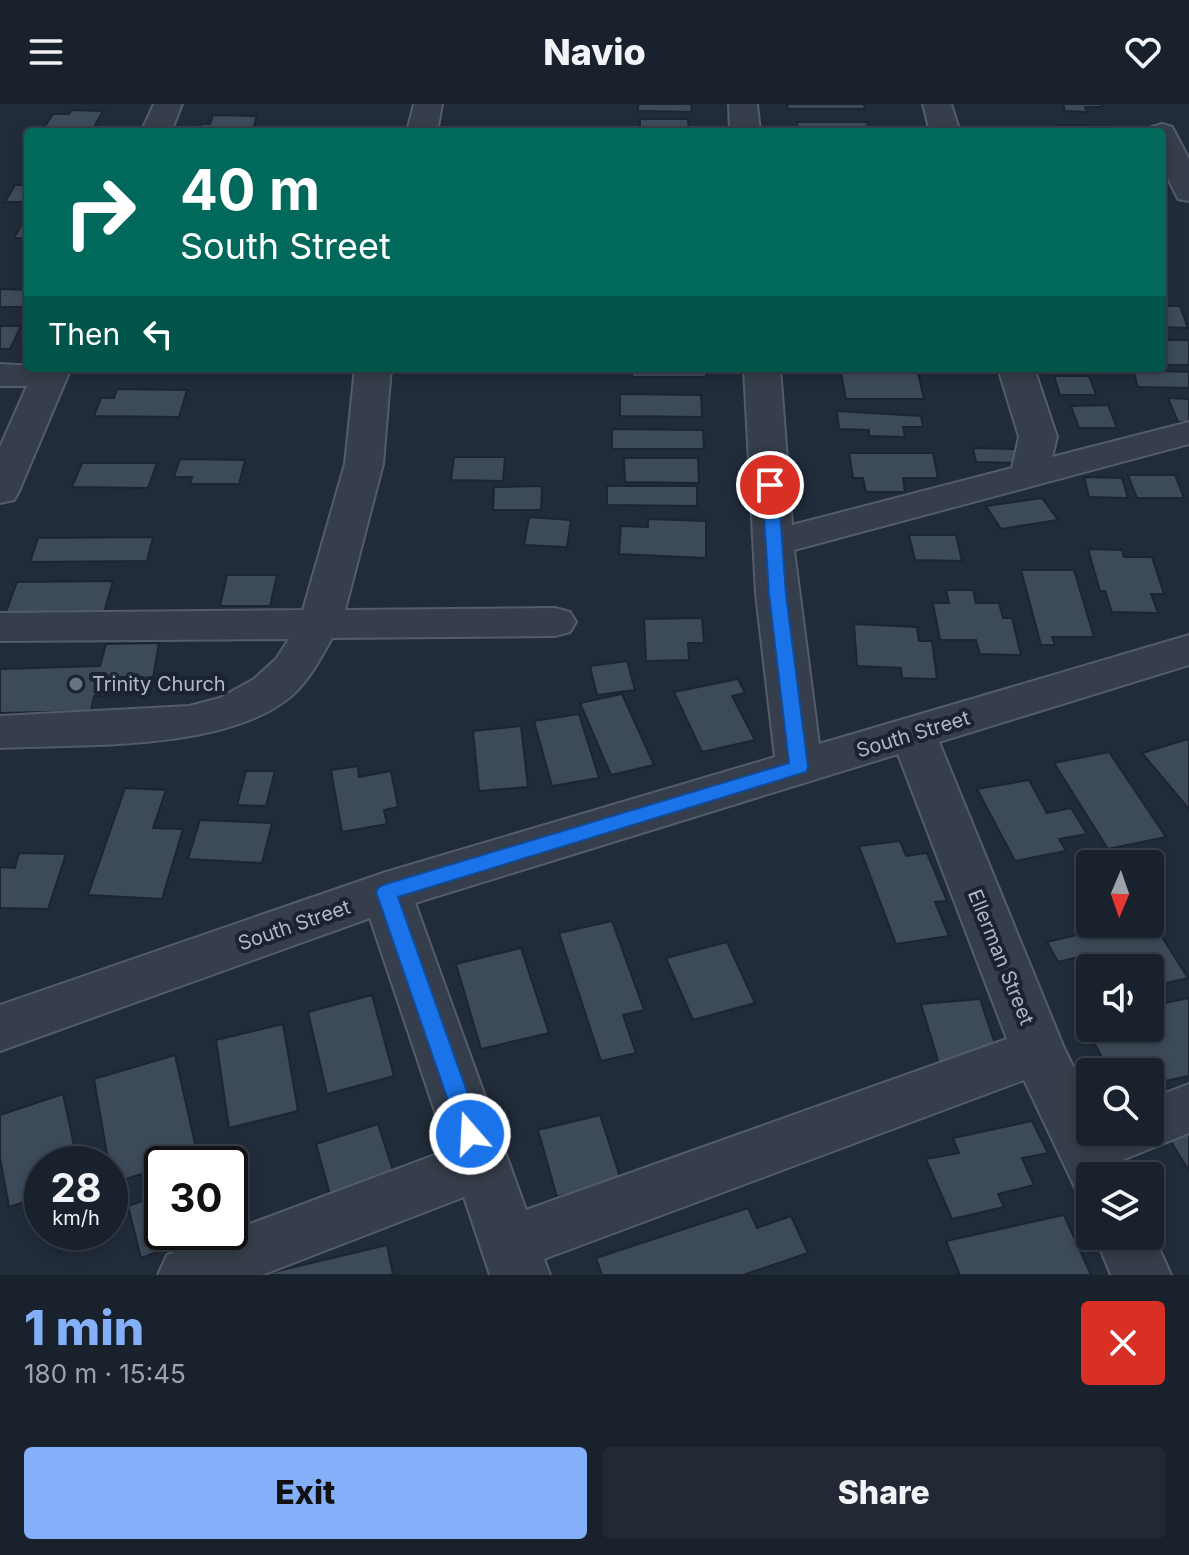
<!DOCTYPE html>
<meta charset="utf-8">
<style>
body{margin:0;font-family:Inter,sans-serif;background:#222934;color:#f1f3f6;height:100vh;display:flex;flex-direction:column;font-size:30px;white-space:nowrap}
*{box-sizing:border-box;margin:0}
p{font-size:26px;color:#9fa3a9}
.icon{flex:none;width:44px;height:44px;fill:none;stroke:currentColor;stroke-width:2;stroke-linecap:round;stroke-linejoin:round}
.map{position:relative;height:1171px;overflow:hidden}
.sheet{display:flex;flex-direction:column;background:#19212c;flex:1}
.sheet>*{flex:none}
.hud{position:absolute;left:24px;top:24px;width:1142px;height:244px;border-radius:8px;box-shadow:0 4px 12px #0003,0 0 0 2px #373e48;background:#00695c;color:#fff;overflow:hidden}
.needle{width:52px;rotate:182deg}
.buttons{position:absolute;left:1076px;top:746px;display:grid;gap:16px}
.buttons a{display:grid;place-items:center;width:88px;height:88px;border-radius:8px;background:#19212c;box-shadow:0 4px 12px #0003,0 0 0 2px #373e48;font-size:40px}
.speed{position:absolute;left:24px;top:1042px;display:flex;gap:16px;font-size:40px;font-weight:700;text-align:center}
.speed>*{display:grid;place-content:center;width:104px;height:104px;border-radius:50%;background:#19212c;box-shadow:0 4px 12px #0003,0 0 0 2px #373e48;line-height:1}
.speed small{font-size:20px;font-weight:400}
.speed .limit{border:4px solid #111;border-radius:12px;background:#fff;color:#111}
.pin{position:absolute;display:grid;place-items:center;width:68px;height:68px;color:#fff;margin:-34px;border:4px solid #fff;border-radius:50%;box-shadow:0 2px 8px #0007}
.me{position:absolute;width:88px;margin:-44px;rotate:341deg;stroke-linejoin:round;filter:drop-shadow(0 0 6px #0008)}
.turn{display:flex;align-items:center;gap:28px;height:168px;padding:0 24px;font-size:36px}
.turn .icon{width:104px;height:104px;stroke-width:2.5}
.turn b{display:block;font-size:56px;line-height:68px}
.then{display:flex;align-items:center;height:76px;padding:0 24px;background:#0003;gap:16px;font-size:30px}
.round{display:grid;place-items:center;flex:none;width:84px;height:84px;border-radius:8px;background:#222934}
.head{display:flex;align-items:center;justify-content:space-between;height:136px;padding:0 24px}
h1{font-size:48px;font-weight:800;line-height:60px;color:#83b0f8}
.primary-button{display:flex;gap:16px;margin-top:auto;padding:16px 24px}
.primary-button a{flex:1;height:92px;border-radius:8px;background:#83b0f8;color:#111;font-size:32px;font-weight:800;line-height:92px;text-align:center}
.primary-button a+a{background:#222934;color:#f1f3f6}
header{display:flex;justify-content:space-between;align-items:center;height:104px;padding:0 24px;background:#19212c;font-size:36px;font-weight:800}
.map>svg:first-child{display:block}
.building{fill:#3d4a59;stroke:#1c2531;stroke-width:2}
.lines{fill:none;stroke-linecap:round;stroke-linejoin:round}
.minor-casing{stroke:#535c68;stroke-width:4}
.minor{fill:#353e4a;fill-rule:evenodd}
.route{fill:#1a73e8;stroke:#114b97;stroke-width:2}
.worship-dot{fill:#6b7280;stroke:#1a232f;stroke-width:3}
.labels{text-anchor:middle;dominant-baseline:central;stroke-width:8;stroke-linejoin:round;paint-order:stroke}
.poi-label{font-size:20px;fill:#b0b9c6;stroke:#1a232f;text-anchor:start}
.street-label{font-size:20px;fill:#b0b9c6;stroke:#1a232f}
</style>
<header><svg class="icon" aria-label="menu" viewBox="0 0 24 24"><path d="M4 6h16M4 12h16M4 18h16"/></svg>Navio<svg class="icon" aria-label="heart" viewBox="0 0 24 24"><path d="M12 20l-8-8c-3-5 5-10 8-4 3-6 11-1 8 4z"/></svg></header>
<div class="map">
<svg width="1189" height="1171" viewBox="0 0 1189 1171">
<rect width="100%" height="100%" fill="#212c3a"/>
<!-- building -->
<g class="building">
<polygon points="638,0 691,0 692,8 638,7"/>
<polygon points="787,0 864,0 865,5 788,5"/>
<polygon points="1063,0 1101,0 1102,3 1085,3 1087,8 1065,7"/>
<polygon points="72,6 103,7 91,28 42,27 53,10 69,10"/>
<polygon points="213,11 257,12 252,28 198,28 201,20 210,20"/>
<polygon points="640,15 688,15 689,28 640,28"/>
<polygon points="797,18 867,18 869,28 798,28"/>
<polygon points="1059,21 1112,23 1114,28 1061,28"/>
<polygon points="15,81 28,81 28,98 5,98"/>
<polygon points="28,110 28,134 14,134"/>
<polygon points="0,185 28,186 28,203 0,203"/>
<polygon points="1162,202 1180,202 1188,224 1162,223"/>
<polygon points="0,222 21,222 10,245 0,245"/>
<rect x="1162" y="236" width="27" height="25"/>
<rect x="632" y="264" width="74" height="9"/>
<polygon points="1133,266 1189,268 1189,284 1138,283"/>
<polygon points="841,269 918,269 924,295 846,295"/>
<polygon points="1054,272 1089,272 1096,291 1060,291"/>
<polygon points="117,285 187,286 179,313 94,312 101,294 114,294"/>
<polygon points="620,290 701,291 702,313 620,312"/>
<polygon points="1168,294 1189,295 1189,318 1178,318"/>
<polygon points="1108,301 1117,324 1079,324 1071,302"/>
<polygon points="837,307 921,312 923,323 903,323 905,333 869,332 869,326 839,325"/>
<polygon points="612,325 703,326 704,345 612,345"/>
<polygon points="973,344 1016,345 1019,359 976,358"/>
<polygon points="849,349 933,349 938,374 903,374 905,388 866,388 863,374 853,374"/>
<polygon points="454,353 505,353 503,377 451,376"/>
<polygon points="624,354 698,354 699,379 625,378"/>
<polygon points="180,355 245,356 239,380 190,380 192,373 174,373"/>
<polygon points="82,359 157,359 148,384 72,383"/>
<polygon points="1128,371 1175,371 1184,394 1137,394"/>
<polygon points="1084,373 1122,374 1128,394 1089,393"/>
<polygon points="542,382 541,406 493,406 494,383"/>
<polygon points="607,382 697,382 697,402 607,401"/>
<polygon points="1042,394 1058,416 1001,425 986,402"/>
<polygon points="529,413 571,416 567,443 524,441"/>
<polygon points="648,415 706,417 706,454 619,450 621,422 648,423"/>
<polygon points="909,431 956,431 962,457 915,456"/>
<polygon points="153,433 147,457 30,458 38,434"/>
<polygon points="1088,445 1122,446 1124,453 1152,453 1164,490 1151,490 1158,509 1112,508 1105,487 1100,487"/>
<polygon points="1021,466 1074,466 1094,533 1052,533 1055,541 1041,541"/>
<polygon points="227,471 277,471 270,502 220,502"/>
<polygon points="113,477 104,508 6,508 17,478"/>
<polygon points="946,486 973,486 976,499 999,499 1003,514 1012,514 1021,551 980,550 976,536 940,536 933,499 949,499"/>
<polygon points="702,514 704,539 688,539 689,556 646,557 644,515"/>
<polygon points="854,520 917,523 919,537 932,537 937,575 902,574 901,564 857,562"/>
<polygon points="159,539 150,591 94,592 91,607 0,609 0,565 100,562 106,540"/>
<polygon points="627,557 635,586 597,591 590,562"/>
<polygon points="738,575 745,589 732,592 755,636 702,648 674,588"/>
<polygon points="622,590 654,661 611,671 580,599"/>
<polygon points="579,610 599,674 552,682 534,617"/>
<polygon points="521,622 528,683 479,687 473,627"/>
<polygon points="1188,635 1189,637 1189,705 1142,649"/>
<polygon points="1109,648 1166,733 1108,745 1054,659"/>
<polygon points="358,662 359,673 391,667 398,703 384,706 387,720 342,728 331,666"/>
<polygon points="246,667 275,667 266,702 237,701"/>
<polygon points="1029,676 1047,709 1071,704 1087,730 1059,735 1066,747 1015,757 977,685"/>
<polygon points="125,684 166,686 153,724 183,725 162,795 88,791"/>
<polygon points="200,716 272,719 262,759 188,755"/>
<polygon points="900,737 906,752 927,749 947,797 935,798 949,832 896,840 859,742"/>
<polygon points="19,749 66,750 48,805 0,804 0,763 15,764"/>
<polygon points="1150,814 1188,874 1150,883 1150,864 1090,864 1090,874 1078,853 1058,858 1047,838 1123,820 1150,820"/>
<polygon points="612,817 644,906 623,911 636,949 601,957 559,829"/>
<polygon points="727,838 755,899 693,916 666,854"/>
<polygon points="521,844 549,929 481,945 456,860"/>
<polygon points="372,891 394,972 327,990 308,908"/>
<polygon points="1189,894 1189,972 1150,980 1150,968 1143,968 1135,953 1105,959 1082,916 1090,914 1090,924 1150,924 1150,902"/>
<polygon points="980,895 1001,958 940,963 921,900"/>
<polygon points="283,920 298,1007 229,1024 216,936"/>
<polygon points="175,951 198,1053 175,1060 162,1060 162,1064 112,1079 94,975"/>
<polygon points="63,990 78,1060 42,1060 42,1092 9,1103 0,1054 0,1011"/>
<polygon points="600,1011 621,1076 557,1093 538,1026"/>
<polygon points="1032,1017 1048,1049 1022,1054 1034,1081 998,1090 1004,1103 952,1115 926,1055 959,1049 953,1034"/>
<polygon points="378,1020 395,1073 331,1094 316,1040"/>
<polygon points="1189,1027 1189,1067 1168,1033"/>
<polygon points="162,1090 162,1128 210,1128 141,1154 128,1102"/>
<polygon points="748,1104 757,1124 791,1112 808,1149 743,1171 602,1171 596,1154"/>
<polygon points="1064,1111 1091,1171 960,1171 946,1137"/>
<polygon points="55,1128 99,1128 100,1134 59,1148"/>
<polygon points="387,1141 393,1171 261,1171"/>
</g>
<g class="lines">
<!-- minor casing -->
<g class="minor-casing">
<g id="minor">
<polygon points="154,0 182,0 171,28 141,28"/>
<polygon points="414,0 442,0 437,28 407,28"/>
<polygon points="729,0 757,0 760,28 730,28"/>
<polygon points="923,0 951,0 960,28 930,28"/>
<polygon points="1162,20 1172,23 1189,55 1189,97 1178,95 1162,62 1162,28 1148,28 1152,23"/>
<polygon points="0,260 71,264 19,387 14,396 0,399 0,343 27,282 0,282"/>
<path d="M355,264H391L383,360L345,506L555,504L570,508L576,518L570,528L555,532L332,534C319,557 307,581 285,597C217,647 83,640 0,644V612L189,602L220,594L254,575L276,555L289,535L0,537V509L303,506L345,360Z"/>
<path d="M744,264H780L792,421L1012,364L1019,333L998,264H1034L1057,333L1052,353L1189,318V340L794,446L819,640L1189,531V561L939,638L1064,944L1090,997V1028H1150V995L1189,980V1029L1120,1057L1127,1072H1090V1095L1078,1090L1024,976L544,1155L550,1171H490L464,1093L262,1171H158L167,1151L448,1046L370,814L0,947V901L386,768L775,653L756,490ZM898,650L1007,935L526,1106L415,799Z"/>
<polygon points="1150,1124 1171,1171 1111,1171 1095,1132 1150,1132"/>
</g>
</g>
<!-- minor -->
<use href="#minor" class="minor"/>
</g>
<!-- route -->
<polygon class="route" points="770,376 778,381 786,490 808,663 806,668 398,793 482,1030 479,1037 470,1040 462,1037 376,788 379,783 386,780 789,659 769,490 762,381"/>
<!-- markers -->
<circle class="worship-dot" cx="76" cy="580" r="8"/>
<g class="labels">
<!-- poi labels -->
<g class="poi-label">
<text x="92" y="580">Trinity Church</text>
</g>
<!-- street labels -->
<g class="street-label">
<text transform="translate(913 630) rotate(-17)">South Street</text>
<text transform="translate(294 821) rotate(-19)">South Street</text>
<text transform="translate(1001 853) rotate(68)">Ellerman Street</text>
</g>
</g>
</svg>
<div class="buttons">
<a><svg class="needle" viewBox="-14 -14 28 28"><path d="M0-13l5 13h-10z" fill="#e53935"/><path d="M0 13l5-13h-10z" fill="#9fa3a9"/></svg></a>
<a><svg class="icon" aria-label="sound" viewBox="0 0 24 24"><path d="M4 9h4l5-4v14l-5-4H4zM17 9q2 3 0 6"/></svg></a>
<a><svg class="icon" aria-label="search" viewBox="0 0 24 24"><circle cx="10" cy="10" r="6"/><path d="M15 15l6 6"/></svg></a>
<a><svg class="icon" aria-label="layers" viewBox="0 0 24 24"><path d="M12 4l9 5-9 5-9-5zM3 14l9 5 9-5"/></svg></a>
</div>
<div class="speed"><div>28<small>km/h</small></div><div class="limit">30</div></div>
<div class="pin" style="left:770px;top:381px;background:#d93025"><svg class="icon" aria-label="arrive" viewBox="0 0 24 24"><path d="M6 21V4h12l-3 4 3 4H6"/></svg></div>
<svg class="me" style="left:470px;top:1030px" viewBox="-20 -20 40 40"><circle r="17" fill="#1a73e8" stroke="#fff" stroke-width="3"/><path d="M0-11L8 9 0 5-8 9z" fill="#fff"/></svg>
<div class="hud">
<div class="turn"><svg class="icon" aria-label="right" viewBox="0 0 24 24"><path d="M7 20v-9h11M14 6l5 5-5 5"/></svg><div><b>40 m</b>South Street</div></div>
<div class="then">Then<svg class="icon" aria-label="left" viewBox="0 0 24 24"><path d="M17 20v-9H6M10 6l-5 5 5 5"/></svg></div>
</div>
</div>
<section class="sheet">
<div class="head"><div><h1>1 min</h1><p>180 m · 15:45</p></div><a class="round" style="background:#d93025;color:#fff"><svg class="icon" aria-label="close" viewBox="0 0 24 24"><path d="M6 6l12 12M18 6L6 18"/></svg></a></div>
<div class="primary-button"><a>Exit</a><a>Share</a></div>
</section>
